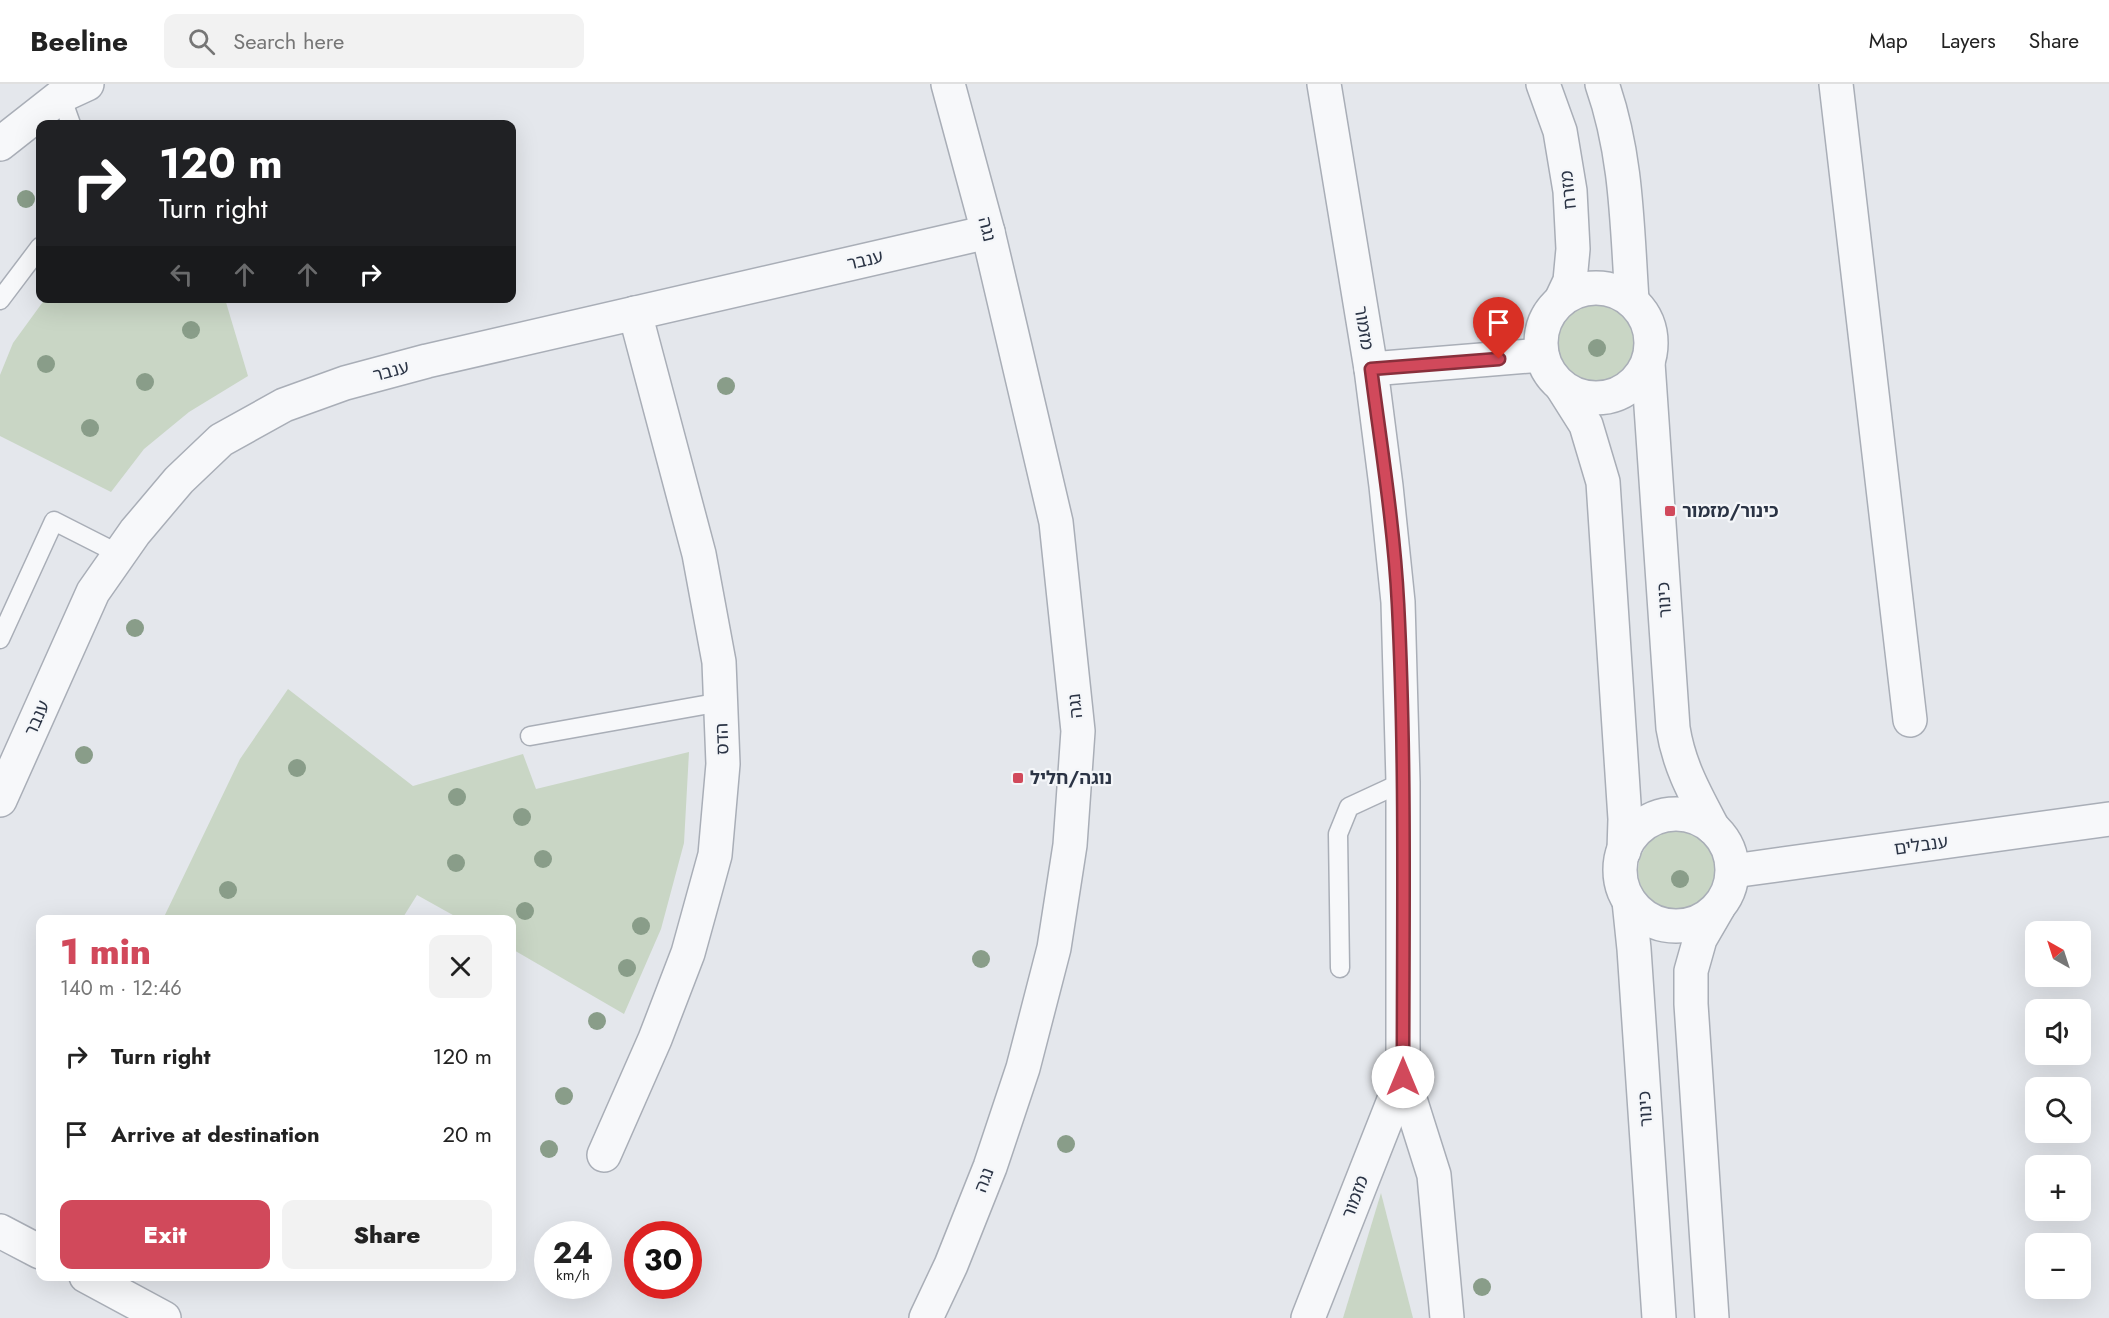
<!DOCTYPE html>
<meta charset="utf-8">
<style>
body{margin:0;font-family:Jost,"Noto Sans Hebrew",sans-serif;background:#f2f2f2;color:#222;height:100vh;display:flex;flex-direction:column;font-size:22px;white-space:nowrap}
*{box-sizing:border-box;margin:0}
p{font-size:20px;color:#767676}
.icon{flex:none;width:33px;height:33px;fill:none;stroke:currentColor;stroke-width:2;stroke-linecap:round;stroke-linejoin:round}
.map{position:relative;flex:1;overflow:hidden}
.side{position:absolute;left:36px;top:831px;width:480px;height:366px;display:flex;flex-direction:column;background:#fff;border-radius:12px;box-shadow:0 6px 24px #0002}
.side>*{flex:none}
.banner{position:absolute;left:36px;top:36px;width:480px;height:183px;border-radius:12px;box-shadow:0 6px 24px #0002;background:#202124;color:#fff;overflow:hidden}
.needle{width:39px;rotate:321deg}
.fabs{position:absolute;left:2025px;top:837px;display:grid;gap:12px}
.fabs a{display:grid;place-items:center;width:66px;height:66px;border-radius:12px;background:#fff;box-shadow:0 6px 24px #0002;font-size:30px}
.speed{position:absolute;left:534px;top:1137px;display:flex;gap:12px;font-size:30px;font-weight:700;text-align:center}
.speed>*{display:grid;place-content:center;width:78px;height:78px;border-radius:50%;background:#fff;box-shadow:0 6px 24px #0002;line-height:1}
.speed small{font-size:15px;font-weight:400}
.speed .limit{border:9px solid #d22;background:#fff;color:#111}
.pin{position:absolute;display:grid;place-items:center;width:51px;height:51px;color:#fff;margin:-62px -26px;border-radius:50% 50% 50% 0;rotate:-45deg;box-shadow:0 0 6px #0007}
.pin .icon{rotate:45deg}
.me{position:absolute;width:66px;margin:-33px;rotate:0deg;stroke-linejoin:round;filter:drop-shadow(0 0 4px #0008)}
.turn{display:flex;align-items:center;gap:21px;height:126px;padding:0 24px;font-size:27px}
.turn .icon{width:78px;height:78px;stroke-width:2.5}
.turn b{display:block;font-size:42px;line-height:51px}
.lanes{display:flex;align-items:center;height:57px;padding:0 24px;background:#0003;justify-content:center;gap:30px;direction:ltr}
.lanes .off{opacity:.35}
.round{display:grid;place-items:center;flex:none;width:63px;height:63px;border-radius:12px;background:#f2f2f2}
.head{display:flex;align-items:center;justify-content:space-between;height:102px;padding:0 24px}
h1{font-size:36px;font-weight:800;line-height:45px;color:#d1495b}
.action{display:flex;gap:12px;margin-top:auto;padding:12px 24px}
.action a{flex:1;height:69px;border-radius:12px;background:#d1495b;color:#fff;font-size:24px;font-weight:800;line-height:69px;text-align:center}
.action a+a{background:#f2f2f2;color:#222}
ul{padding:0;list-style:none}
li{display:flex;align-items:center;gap:18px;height:78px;padding:0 24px}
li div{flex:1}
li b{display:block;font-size:22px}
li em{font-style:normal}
header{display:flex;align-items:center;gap:36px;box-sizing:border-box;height:84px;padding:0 30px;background:#fff;border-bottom:2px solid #e0e0e0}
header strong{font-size:28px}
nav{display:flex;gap:33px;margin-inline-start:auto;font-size:21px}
.search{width:420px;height:54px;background:#f2f2f2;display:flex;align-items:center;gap:15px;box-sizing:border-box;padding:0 21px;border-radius:12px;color:#767676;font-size:22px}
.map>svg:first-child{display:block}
.green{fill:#c9d6c5}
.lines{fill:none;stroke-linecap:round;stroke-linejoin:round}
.lane-casing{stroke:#a9aeb7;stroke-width:21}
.street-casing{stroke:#a9aeb7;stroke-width:36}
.lane{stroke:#f7f8fa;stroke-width:18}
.street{stroke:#f7f8fa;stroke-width:33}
.tree{fill:#899d89}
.route-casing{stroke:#882f3b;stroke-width:15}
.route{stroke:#d1495b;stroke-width:10}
.poi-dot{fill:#d1495b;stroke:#f4f6f9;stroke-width:2}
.labels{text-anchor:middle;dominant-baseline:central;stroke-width:4.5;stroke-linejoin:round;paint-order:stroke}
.street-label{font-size:18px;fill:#2b3445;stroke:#f4f6f9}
.poi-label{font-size:18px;font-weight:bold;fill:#2b3445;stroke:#f4f6f9;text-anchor:start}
</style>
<header>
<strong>Beeline</strong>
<div class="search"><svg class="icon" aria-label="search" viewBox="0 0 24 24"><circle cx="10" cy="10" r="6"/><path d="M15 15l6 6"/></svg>Search here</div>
<nav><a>Map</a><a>Layers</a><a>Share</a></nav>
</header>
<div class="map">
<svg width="2109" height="1234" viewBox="0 0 2109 1234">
<rect width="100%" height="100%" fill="#e4e7ec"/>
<!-- green -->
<g class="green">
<polygon points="225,215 248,292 189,328 144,365 111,408 0,352 0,291 13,259 45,215"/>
<circle cx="1595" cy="258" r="41"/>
<polygon points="288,605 413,702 523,670 536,705 689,668 684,759 661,845 624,930 512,865 512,836 460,835 417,811 402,835 163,835 240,675"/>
<circle cx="1679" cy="787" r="41"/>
<polygon points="1381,1109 1413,1234 1343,1234"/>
</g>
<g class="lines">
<!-- lane casing -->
<g class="lane-casing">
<g id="lane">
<polyline points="61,12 71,40"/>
<polyline points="0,216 40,163"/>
<polyline points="0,555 54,437 119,470"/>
<polyline points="530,652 721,618"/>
<polyline points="1340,884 1338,750 1349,723 1403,698"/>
</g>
</g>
<!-- street casing -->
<g class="street-casing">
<g id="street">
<polyline points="1324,0 1371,285 1386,402 1398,518 1403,698 1403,993 1434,1091 1447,1234"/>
<polyline points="1543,0 1560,47 1570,107 1573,165 1570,197 1562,214"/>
<path d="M1602,0C1627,71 1627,142 1632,216"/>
<polyline points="1836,0 1910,636"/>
<polyline points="0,60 61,12 87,0"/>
<circle cx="1596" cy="259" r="55"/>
<path d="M1648,279L1673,644C1679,682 1695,710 1713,744"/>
<polyline points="1371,285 1542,271"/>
<polyline points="1562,303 1586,341 1603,398 1625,735 1624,767"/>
<polyline points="0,716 93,508 135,448 179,396 221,356 284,321 345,299 427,277 988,148"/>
<circle cx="1676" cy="786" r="56"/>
<polyline points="1733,787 2109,735"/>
<polyline points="1629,817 1634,865 1659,1234"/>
<polyline points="604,1071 655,955 688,869 715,771 723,680 719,578 699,470 635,229"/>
<polyline points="0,1147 40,1168"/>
<polyline points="86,1192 164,1234"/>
<polyline points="926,1234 951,1181 990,1083 1023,984 1054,864 1070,761 1078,647 1056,438 988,148 948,0"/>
<polyline points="1308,1234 1403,993"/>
<polyline points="1712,1234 1691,920 1691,887 1700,855 1718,824"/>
</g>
</g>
<!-- lane -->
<use href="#lane" class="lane"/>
<!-- street -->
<use href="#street" class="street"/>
</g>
<!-- trees -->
<g class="tree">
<circle cx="26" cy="115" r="9"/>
<circle cx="191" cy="246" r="9"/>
<circle cx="1597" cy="264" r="9"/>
<circle cx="46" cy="280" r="9"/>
<circle cx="145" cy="298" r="9"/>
<circle cx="726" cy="302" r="9"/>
<circle cx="90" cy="344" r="9"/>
<circle cx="135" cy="544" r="9"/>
<circle cx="84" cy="671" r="9"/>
<circle cx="297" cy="684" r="9"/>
<circle cx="457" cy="713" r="9"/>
<circle cx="522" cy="733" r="9"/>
<circle cx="543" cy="775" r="9"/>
<circle cx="456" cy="779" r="9"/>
<circle cx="1680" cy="795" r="9"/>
<circle cx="228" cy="806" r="9"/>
<circle cx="525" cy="827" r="9"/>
<circle cx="641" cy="842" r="9"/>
<circle cx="981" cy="875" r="9"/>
<circle cx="627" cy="884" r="9"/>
<circle cx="597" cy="937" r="9"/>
<circle cx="564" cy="1012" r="9"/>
<circle cx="1066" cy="1060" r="9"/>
<circle cx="549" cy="1065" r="9"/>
<circle cx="1482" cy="1203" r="9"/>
</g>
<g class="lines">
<!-- route casing -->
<g class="route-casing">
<path id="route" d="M1403,993C1403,835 1406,677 1398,520C1394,441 1381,363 1371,285L1499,275"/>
</g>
<!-- route -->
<use href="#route" class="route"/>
</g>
<!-- markers -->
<g class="poi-dot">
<rect x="1664" y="421" width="12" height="12" rx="3"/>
<rect x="1012" y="688" width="12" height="12" rx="3"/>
</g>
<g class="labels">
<!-- street labels -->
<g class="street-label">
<text transform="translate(1568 106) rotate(-96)">מזרח</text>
<text transform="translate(987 145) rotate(76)">נגה</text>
<text transform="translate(865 176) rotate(-13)">ענבר</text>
<text transform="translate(1364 244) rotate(81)">מזמור</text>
<text transform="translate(391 287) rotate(-15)">ענבר</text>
<text transform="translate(1664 516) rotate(-94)">כינור</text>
<text transform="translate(1075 622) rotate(-96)">נגה</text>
<text transform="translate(37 634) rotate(-66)">ענבר</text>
<text transform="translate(722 655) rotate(-92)">הדס</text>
<text transform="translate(1921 761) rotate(-8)">ענבלים</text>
<text transform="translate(1645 1025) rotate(-94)">כינור</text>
<text transform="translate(984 1096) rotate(-69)">נגה</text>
<text transform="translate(1355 1113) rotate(-69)">מזמור</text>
</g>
<!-- poi labels -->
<g class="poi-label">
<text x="1682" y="427">כינור/מזמור</text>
<text x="1030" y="694">נוגה/חליל</text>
</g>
</g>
</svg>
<div class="fabs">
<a><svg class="needle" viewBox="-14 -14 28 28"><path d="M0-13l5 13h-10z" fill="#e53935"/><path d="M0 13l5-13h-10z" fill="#767676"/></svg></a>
<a><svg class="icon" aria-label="sound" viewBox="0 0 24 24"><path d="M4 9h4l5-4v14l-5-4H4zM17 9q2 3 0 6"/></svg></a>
<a><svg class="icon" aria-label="search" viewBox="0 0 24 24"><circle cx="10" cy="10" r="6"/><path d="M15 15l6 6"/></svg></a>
<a>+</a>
<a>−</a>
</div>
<div class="speed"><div>24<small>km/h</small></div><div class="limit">30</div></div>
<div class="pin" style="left:1499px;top:275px;background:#d93025"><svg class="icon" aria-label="arrive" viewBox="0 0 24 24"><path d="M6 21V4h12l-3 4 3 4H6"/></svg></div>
<svg class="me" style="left:1403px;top:993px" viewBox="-20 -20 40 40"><circle r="19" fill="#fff"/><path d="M0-13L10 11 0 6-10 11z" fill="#d1495b"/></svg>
<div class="banner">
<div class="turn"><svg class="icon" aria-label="right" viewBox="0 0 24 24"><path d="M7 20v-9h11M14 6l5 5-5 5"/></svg><div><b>120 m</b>Turn right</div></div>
<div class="lanes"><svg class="icon off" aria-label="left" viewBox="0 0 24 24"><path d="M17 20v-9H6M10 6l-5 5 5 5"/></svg><svg class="icon off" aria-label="ahead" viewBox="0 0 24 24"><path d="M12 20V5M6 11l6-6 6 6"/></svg><svg class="icon off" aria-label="ahead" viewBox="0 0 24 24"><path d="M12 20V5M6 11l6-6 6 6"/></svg><svg class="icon" aria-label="right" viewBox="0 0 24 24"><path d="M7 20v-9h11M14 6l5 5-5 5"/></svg></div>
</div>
<section class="side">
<div class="head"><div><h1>1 min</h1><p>140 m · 12:46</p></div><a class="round"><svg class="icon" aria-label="close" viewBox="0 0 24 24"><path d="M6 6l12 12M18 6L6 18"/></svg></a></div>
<ul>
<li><svg class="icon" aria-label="right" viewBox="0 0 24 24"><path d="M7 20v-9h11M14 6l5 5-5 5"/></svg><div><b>Turn right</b></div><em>120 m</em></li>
<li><svg class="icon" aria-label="arrive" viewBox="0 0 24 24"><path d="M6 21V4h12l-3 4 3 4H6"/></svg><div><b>Arrive at destination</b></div><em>20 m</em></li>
</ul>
<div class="action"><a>Exit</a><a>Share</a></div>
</section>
</div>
